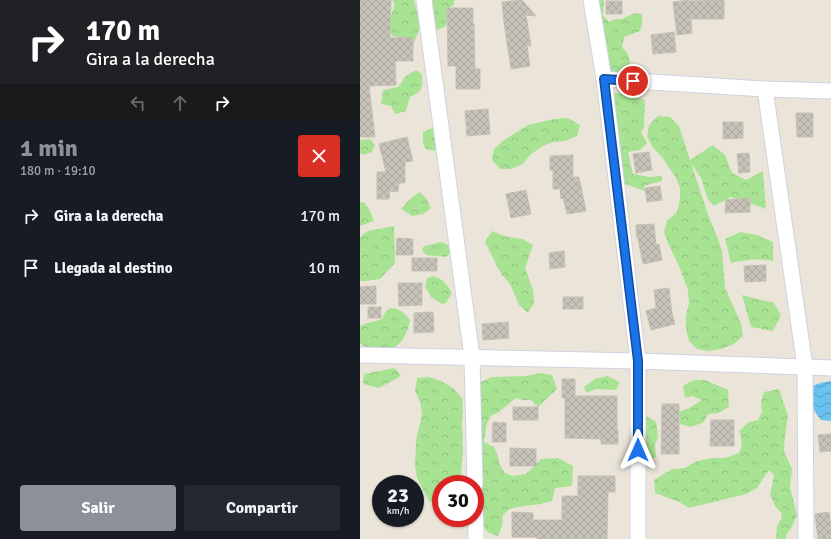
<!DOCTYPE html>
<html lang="es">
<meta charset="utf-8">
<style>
body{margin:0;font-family:Signika,sans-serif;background:#242831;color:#f1f3f6;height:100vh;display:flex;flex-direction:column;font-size:15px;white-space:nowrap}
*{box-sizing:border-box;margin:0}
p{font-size:13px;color:#9ea1a6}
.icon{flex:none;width:22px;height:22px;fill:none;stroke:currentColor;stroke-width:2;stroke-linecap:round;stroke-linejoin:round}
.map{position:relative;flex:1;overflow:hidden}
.drawer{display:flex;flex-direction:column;background:#171b24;width:360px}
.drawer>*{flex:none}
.top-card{background:#202124;color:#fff;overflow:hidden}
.speed{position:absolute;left:12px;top:475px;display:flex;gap:8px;font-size:20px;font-weight:700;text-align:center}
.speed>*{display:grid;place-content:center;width:52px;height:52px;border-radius:50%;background:#171b24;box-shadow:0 1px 3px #0004;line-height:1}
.speed small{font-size:10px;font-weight:400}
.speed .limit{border:6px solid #d22;background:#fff;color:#111}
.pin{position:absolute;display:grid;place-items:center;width:34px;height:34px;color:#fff;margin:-17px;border:2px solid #fff;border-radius:50%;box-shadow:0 1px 4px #0007}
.me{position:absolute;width:44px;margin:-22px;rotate:0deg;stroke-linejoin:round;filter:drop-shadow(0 0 3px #0008)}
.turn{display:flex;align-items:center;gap:14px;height:84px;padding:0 20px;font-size:18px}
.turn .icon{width:52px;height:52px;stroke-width:2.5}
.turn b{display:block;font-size:28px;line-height:34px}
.lanes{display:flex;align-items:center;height:38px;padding:0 20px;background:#0003;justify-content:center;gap:20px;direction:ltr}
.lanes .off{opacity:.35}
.round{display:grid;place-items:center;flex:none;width:42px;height:42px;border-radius:4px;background:#242831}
.headline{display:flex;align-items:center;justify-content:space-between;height:68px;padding:0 20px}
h1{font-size:24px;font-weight:700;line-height:30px;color:#8c9099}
.action{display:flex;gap:8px;margin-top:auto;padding:8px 20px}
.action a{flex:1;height:46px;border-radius:4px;background:#8c9099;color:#fff;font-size:16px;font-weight:700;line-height:46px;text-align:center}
.action a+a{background:#242831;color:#f1f3f6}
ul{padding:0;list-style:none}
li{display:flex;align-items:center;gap:12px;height:52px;padding:0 20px}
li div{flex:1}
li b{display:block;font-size:15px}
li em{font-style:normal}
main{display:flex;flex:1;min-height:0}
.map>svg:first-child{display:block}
.forest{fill:url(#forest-crowns)}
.water{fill:url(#water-waves)}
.building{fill:url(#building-cross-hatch);stroke:#c6c1b3}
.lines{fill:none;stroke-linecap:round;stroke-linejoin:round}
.street-casing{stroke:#cfd1e2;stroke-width:17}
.street{stroke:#fff;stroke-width:15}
.route-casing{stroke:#114b97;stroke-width:10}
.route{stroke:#1a73e8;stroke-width:7}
</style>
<main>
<section class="drawer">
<div class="top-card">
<div class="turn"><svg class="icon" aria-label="right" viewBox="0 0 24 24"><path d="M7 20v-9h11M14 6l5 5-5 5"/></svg><div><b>170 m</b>Gira a la derecha</div></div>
<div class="lanes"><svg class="icon off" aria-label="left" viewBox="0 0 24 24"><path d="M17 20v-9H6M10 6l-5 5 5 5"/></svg><svg class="icon off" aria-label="ahead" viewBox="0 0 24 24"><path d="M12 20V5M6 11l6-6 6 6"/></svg><svg class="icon" aria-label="right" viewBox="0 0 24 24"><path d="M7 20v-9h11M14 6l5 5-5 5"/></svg></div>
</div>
<div class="headline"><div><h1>1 min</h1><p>180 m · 19:10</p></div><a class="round" style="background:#d93025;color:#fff"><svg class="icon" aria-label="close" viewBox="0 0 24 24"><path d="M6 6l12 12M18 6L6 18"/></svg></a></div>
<ul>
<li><svg class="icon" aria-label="right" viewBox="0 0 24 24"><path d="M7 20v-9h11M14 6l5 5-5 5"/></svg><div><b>Gira a la derecha</b></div><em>170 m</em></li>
<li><svg class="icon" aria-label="arrive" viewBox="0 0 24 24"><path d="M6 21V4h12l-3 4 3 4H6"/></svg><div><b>Llegada al destino</b></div><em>10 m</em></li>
</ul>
<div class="action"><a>Salir</a><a>Compartir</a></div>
</section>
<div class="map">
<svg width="471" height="539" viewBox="0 0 471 539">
<defs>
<pattern id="forest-crowns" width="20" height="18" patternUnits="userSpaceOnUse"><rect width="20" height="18" fill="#a8e394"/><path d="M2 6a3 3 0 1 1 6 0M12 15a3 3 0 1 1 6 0" fill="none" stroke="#91c380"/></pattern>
<pattern id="water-waves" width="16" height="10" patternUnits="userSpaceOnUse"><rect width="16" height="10" fill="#69c1f0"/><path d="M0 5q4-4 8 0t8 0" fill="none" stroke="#569dc2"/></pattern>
<pattern id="building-cross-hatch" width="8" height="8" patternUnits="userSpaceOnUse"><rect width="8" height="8" fill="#c6c2b9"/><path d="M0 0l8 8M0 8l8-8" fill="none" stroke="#aaa79f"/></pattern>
</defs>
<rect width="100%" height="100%" fill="#ebe5d9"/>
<!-- forest -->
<g class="forest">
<polygon points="32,0 54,0 58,16 60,28 53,45 39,37 32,36 27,26 32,13 35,4"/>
<polygon points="72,0 94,0 94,5 88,8 87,19 86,26 71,33 65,7 73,2"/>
<path d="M228,0H244L243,15L249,22L255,19H262L275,13L282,14V24L280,31L264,37L262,47C270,56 271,59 269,70L253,79L237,60L233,59L231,49Z"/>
<path d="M56,70L62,74C63,88 63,91 50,97L46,111L35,114L31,106L21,104L23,90L38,87L42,82L44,77Z"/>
<polygon points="249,92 265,94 285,100 284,127 281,132 287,143 280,150 268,152 273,174 289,177 302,176 302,181 284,186 285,191 251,179"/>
<polygon points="298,116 310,117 319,126 330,160 353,145 365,155 372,173 386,180 403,171 406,209 371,197 354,206 348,200 341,178 331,163 349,217 358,239 362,251 365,288 381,323 383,336 374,344 361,349 349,351 337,349 329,341 326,329 326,316 329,303 328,290 319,266 308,243 304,232 307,221 317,212 320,199 320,188 316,178 302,157 293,148 287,137 289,125"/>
<polygon points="208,118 220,125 217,136 205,141 193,142 181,147 170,155 163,164 151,169 140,169 132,160 134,149 144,140 168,125 194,119"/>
<polygon points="72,128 75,130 81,141 75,151 66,149 63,143 63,132"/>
<polygon points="10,139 15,145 12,152 3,155 0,153 0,140"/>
<polygon points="60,192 66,198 71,208 63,214 52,216 41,209 50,199"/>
<polygon points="0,202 5,203 9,209 14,221 0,226"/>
<polygon points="34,226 35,263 20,279 6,281 0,281 0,237 8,231"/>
<polygon points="132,231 144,236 162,239 173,245 165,268 173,290 174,303 168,313 159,305 155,295 150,284 142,275 136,264 125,242"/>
<path d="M380,232L397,235L413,242V261C398,258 387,260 371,263L365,239Z"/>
<polygon points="81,242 86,244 90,247 91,253 86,257 67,255 63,252 62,248 65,246"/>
<path d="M73,276C83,279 87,284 92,293L86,303L82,304L71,297L65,286L67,278Z"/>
<polygon points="382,295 414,303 421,315 413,331 391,327"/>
<path d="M30,308C40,308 44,313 50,320C48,330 43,346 31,348C27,349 22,348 18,348C11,348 5,348 0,343V326C7,322 15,322 22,319L24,314Z"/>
<polygon points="35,368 41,376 19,388 3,384 4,374"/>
<polygon points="180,373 192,375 197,389 178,407 171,400 162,400 156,398 139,412 131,416 127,423 124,442 134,447 138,456 140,465 145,473 153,476 166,474 181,459 198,458 213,466 212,486 195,488 192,501 181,504 164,506 149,509 143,515 142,526 138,536 127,532 124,527 124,502 122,487 119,383 132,377 166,376"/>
<polygon points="247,376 260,382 256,390 236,389 226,393 224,387 235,379"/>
<polygon points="69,377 81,381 93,388 102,398 103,410 102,424 103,449 101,475 99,484 81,484 81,505 69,501 57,478 55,467 56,441 62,414 60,402 55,391 57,378"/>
<polygon points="334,380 345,380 368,390 369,407 358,413 348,414 344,422 331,427 320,424 319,412 329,408 342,400 332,396 325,398 323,386"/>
<path d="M419,389L428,416L425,436L424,451L432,469L430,487L437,515L432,527L426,535V539H416L417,526L422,518L421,513L415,506L410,494L412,486L414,475L409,470L397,488L386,494L329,508L319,502L295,493L294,480L312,469L325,468L337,461L352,458H365L379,453C383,446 382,438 379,431L389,422L398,420L402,412L401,402L404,392Z"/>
<polygon points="287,416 296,422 297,428 298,438 295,444 296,457 288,461 283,460 281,420"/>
</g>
<!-- water -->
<path class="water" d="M471,381V421L461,420C452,409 450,403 448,388L460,383Z"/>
<!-- building -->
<g class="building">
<polygon points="0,0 31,0 30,38 53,37 53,61 35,61 36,85 9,86 15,137 0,137"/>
<polygon points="162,0 176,16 166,15 171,46 167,46 170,66 151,69 144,23 142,2"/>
<polygon points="328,0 328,1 364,0 364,19 331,19 332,33 317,35 313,2"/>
<rect x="246" y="1" width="16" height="13"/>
<polygon points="87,8 113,8 113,24 114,24 115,69 120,69 120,89 96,89 96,66 88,66"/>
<polygon points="314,32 316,52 293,54 291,35"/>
<polygon points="128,109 130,134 107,136 105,111"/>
<polygon points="436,113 453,113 453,137 437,137"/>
<polygon points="363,122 383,122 383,138 363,139"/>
<polygon points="47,137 53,161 45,162 45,183 39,183 38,192 30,191 29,199 17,199 17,172 26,172 19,144"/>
<polygon points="289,152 292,170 276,173 273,154"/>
<polygon points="389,153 390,172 379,173 377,154"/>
<polygon points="213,155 213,177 219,177 226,211 207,214 203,198 201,199 200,189 193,189 193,170 190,170 190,156"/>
<polygon points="300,186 302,200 287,202 285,188"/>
<polygon points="166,190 171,214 151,218 146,194"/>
<polygon points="390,198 390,212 365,213 366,200"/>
<polygon points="294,224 296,245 299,244 302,260 283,264 278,238 277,238 276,225"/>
<polygon points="37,238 53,239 53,255 36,255"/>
<polygon points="204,251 205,267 190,269 189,253"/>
<rect x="52" y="258" width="25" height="13"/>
<polygon points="406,265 406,281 385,282 384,266"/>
<polygon points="38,283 62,283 62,305 39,306"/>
<polygon points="16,286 16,304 0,304 0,287"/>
<polygon points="309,288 312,313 315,324 291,330 286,311 296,308 294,290"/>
<rect x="203" y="297" width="20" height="12"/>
<rect x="8" y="307" width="13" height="11"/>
<polygon points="73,312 74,332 54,333 54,313"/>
<polygon points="148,322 149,338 123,340 122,324"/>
<polygon points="202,379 215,379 215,396 257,396 257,430 258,430 258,444 241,444 241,439 205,438 205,398 202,398"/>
<polygon points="302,404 319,404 319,454 301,454"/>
<rect x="153" y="407" width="25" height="13"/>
<polygon points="351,420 374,420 374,446 350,446"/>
<polygon points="133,422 146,423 146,442 132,442"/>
<polygon points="471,434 471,451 460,452 458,435"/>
<polygon points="150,448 176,449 176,466 150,466"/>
<polygon points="218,476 255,476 255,492 248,492 247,539 177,539 177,537 152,537 152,512 173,513 173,520 202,520 202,496 218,496"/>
<polygon points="469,512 471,526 471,539 458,539 455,514"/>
</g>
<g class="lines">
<!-- street casing -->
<g class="street-casing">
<g id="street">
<polyline points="64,0 112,357 115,484"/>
<polyline points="231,0 244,79 278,361 278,539"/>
<polyline points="244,79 405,89 471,91"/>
<polyline points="405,89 445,367 446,539"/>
<polyline points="0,355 278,361 471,368"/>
<polyline points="115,493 116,539"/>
</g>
</g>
<!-- street -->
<use href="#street" class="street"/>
</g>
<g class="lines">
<!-- route casing -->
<g class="route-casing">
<polyline id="route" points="273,81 244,79 278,361 278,450"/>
</g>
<!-- route -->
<use href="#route" class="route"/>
</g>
</svg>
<div class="speed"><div>23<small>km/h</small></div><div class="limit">30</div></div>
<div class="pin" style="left:273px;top:81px;background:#d93025"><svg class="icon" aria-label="arrive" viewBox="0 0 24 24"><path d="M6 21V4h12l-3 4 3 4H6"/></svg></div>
<svg class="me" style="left:278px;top:450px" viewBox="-20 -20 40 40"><path d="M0-17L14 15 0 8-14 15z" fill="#1a73e8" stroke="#fff" stroke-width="4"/></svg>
</div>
</main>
